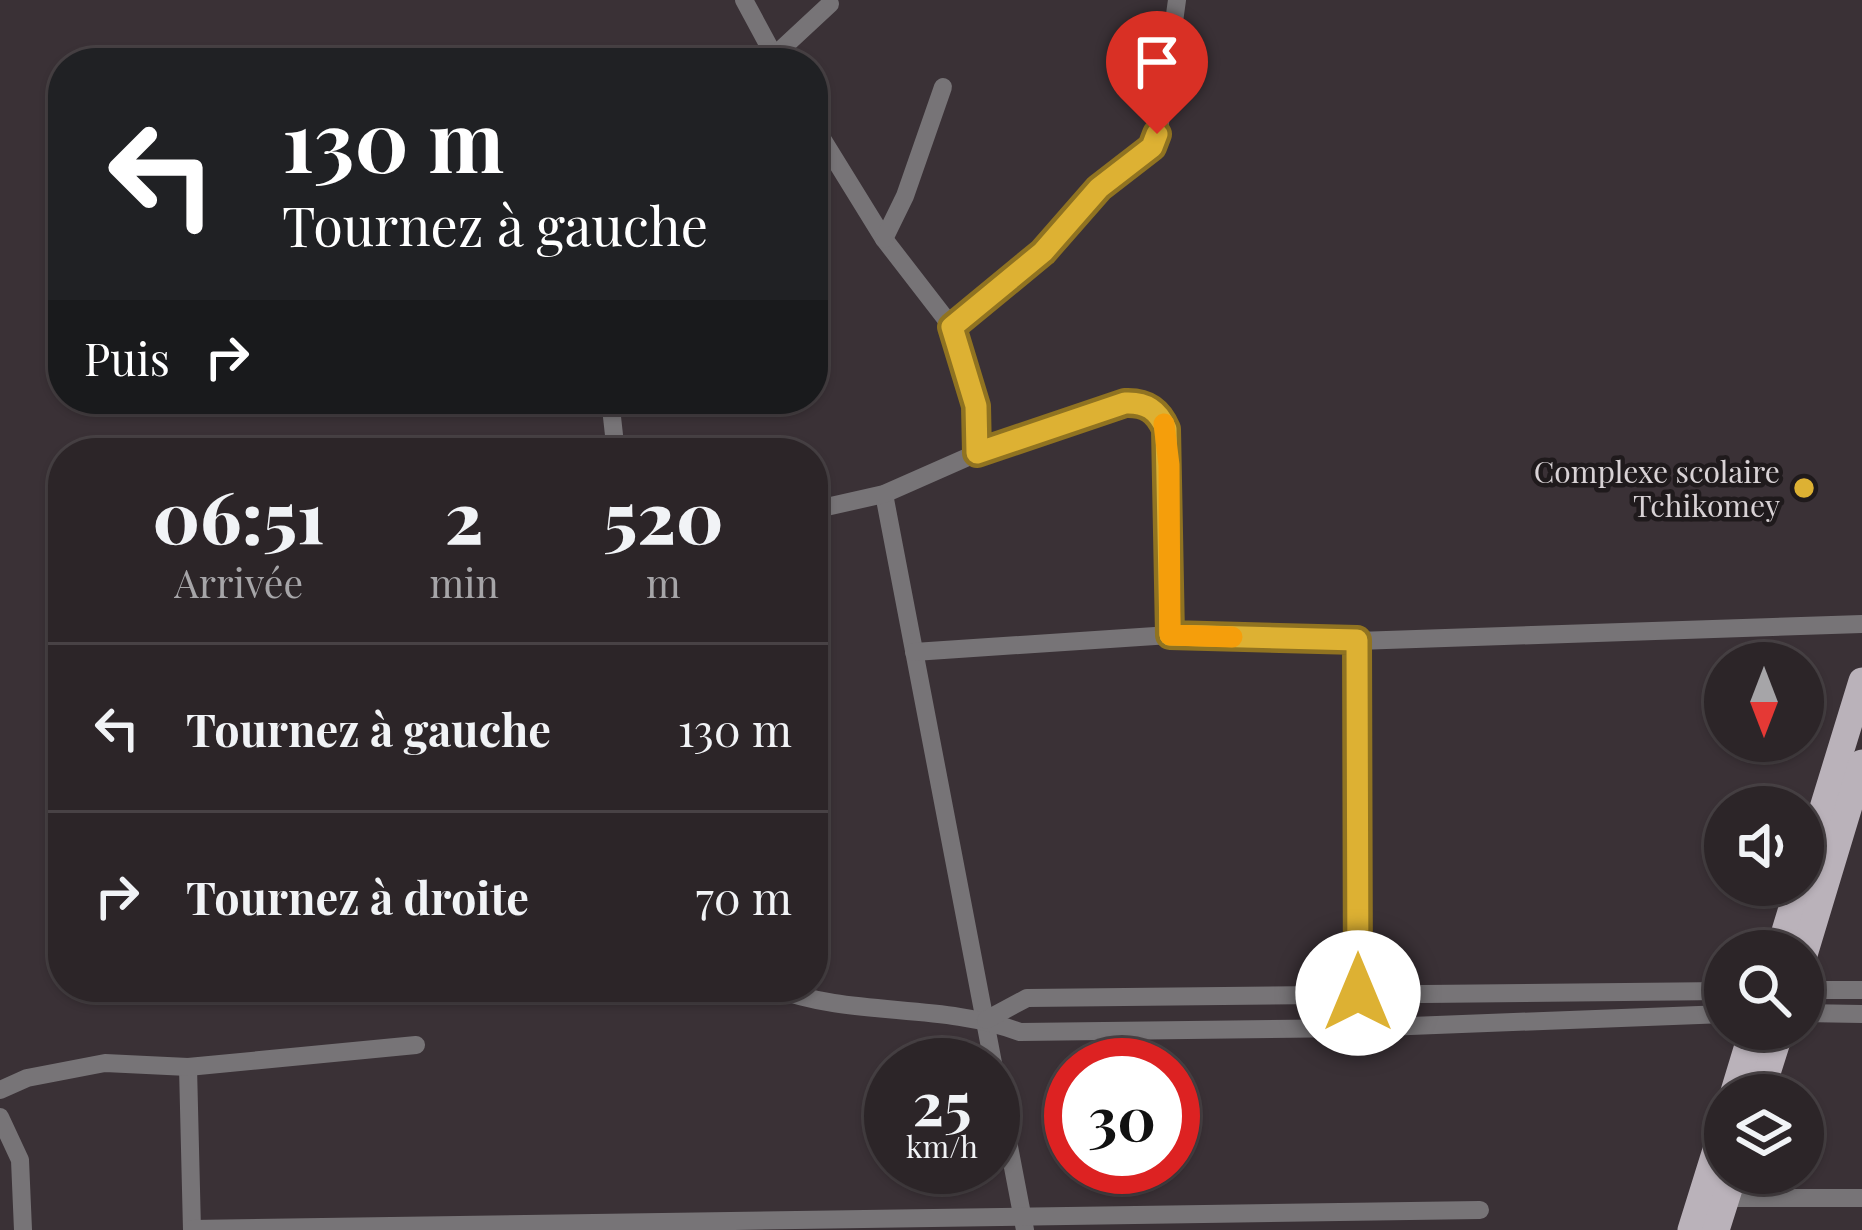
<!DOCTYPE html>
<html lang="fr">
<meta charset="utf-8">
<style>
body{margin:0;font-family:"Playfair Display",serif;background:#383134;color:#f1f3f6;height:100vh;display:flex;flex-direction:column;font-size:45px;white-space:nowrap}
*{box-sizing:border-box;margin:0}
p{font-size:39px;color:#a6a5a8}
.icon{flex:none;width:66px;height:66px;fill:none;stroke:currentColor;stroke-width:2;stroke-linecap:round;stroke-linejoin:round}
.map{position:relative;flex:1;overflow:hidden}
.panel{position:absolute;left:48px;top:438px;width:780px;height:564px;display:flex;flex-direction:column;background:#2c2528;border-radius:48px;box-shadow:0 3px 9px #0004,0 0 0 3px #484245}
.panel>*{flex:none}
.banner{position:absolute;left:48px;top:48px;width:780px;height:366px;border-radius:48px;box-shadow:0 3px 9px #0004,0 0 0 3px #484245;background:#202124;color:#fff;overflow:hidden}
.needle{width:78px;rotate:180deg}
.fabs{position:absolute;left:1704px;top:642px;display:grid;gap:24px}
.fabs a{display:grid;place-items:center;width:120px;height:120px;border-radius:50%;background:#2c2528;box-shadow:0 3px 9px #0004,0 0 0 3px #484245;font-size:60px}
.speed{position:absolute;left:864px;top:1038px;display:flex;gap:24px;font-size:60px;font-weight:700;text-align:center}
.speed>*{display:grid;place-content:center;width:156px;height:156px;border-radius:50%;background:#2c2528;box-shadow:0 3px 9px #0004,0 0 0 3px #484245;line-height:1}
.speed small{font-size:30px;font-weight:400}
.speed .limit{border:18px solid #d22;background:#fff;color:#111}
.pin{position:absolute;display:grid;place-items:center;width:102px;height:102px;color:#fff;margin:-123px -51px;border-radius:50% 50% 50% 0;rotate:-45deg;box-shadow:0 0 12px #0007}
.pin .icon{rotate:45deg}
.me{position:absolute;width:132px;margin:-66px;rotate:0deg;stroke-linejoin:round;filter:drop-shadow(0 0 9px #0008)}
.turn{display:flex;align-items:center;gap:42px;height:252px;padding:0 36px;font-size:54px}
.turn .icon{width:156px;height:156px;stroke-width:2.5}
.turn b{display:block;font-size:84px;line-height:102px}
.then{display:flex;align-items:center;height:114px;padding:0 36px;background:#0003;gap:24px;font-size:45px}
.eta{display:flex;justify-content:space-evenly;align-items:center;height:204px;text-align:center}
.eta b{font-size:72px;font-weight:800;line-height:84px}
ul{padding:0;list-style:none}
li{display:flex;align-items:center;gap:36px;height:168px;padding:0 36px;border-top:3px solid #484245}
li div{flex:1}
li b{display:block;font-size:45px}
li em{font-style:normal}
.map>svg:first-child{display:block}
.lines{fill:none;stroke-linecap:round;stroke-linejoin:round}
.street{stroke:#777477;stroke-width:18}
.primary{stroke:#bab2ba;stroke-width:27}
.route-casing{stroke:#907321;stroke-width:30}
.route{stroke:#ddb133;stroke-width:21}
.slow{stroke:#f59e0b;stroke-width:21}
.poi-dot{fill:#ddb133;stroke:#1f1a1c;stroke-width:4.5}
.labels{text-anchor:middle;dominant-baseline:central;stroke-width:9;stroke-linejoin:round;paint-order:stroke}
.poi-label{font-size:30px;fill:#d8d2d5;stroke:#1f1a1c;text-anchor:end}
</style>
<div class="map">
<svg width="1862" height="1230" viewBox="0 0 1862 1230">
<rect width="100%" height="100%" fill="#3a3136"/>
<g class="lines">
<!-- street -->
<g class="street">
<polyline points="744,0 778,63"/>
<polyline points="774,56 830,4"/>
<polyline points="813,124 884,239 952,327 977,406 977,453"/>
<polyline points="884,239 905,196 943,87"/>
<polyline points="952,327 1043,252 1099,187 1152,147 1160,123 1177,0"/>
<polyline points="610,399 616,453"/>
<polyline points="884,494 1025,1230"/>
<path d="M813,510L884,494L977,453L1125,403C1146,402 1158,410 1166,429L1170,635"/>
<polyline points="1357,641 1359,993"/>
<polyline points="914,652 1170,635 1357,641 1862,624"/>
<path d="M772,987C851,1018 940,1002 1020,1032L1359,1028L1725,1014"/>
<polyline points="1803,990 1862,990"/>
<polyline points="1803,1013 1862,1014"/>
<polyline points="986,1020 1027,998 1725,991"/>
<polyline points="188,1067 192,1230"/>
<polyline points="0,1090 27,1078 105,1063 188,1067 416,1045"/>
<polyline points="0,1117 20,1160 23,1230"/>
<polyline points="1726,1198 1862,1198"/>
<polyline points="192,1229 1480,1210"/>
</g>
<!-- primary -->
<g class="primary">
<polyline points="1803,873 1862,681"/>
<polyline points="1779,951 1799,885"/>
<polyline points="1803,958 1862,763"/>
<polyline points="1733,1095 1753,1029"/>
<polyline points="1760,1095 1781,1029"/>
<polyline points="1691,1230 1725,1121"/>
<polyline points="1716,1230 1734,1173"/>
</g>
</g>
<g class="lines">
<!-- route casing -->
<g class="route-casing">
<path id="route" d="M1157,134L1152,147L1099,188L1043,252L952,327L976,406L977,453L1125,403C1146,402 1158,410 1166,429L1170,635L1357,640L1358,993"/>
</g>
<!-- route -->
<use href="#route" class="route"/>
<!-- slow -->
<polyline class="slow" points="1164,424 1169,465 1170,635 1232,637"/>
</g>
<!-- markers -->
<circle class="poi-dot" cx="1804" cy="488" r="12"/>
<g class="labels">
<!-- poi labels -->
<g class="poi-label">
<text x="1780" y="471">Complexe scolaire<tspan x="1780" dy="34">Tchikomey</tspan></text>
</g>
</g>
</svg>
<div class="fabs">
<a><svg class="needle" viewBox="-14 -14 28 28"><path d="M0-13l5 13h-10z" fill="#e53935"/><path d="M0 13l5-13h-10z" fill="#a6a5a8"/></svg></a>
<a><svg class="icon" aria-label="sound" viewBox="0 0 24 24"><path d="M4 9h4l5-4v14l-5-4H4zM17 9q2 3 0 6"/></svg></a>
<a><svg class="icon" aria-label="search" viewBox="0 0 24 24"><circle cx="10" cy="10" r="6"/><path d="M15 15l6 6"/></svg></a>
<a><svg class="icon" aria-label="layers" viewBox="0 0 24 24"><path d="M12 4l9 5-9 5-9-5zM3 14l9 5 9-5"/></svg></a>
</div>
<div class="speed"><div>25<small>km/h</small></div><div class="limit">30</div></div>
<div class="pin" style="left:1157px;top:134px;background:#d93025"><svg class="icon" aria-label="arrive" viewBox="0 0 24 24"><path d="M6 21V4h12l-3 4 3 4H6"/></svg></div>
<svg class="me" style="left:1358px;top:993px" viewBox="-20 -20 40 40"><circle r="19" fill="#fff"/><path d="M0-13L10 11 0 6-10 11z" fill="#ddb133"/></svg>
<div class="banner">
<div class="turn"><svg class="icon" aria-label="left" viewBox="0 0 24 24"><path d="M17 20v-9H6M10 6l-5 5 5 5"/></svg><div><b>130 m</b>Tournez à gauche</div></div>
<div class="then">Puis<svg class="icon" aria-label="right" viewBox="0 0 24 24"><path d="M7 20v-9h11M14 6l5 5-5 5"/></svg></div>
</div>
<section class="panel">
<div class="eta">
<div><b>06:51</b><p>Arrivée</p></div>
<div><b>2</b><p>min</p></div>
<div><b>520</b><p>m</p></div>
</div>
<ul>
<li><svg class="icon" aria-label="left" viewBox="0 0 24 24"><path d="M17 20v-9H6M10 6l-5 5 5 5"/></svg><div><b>Tournez à gauche</b></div><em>130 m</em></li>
<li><svg class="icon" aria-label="right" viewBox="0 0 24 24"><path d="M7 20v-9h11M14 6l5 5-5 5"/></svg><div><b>Tournez à droite</b></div><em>70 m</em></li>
</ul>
</section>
</div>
